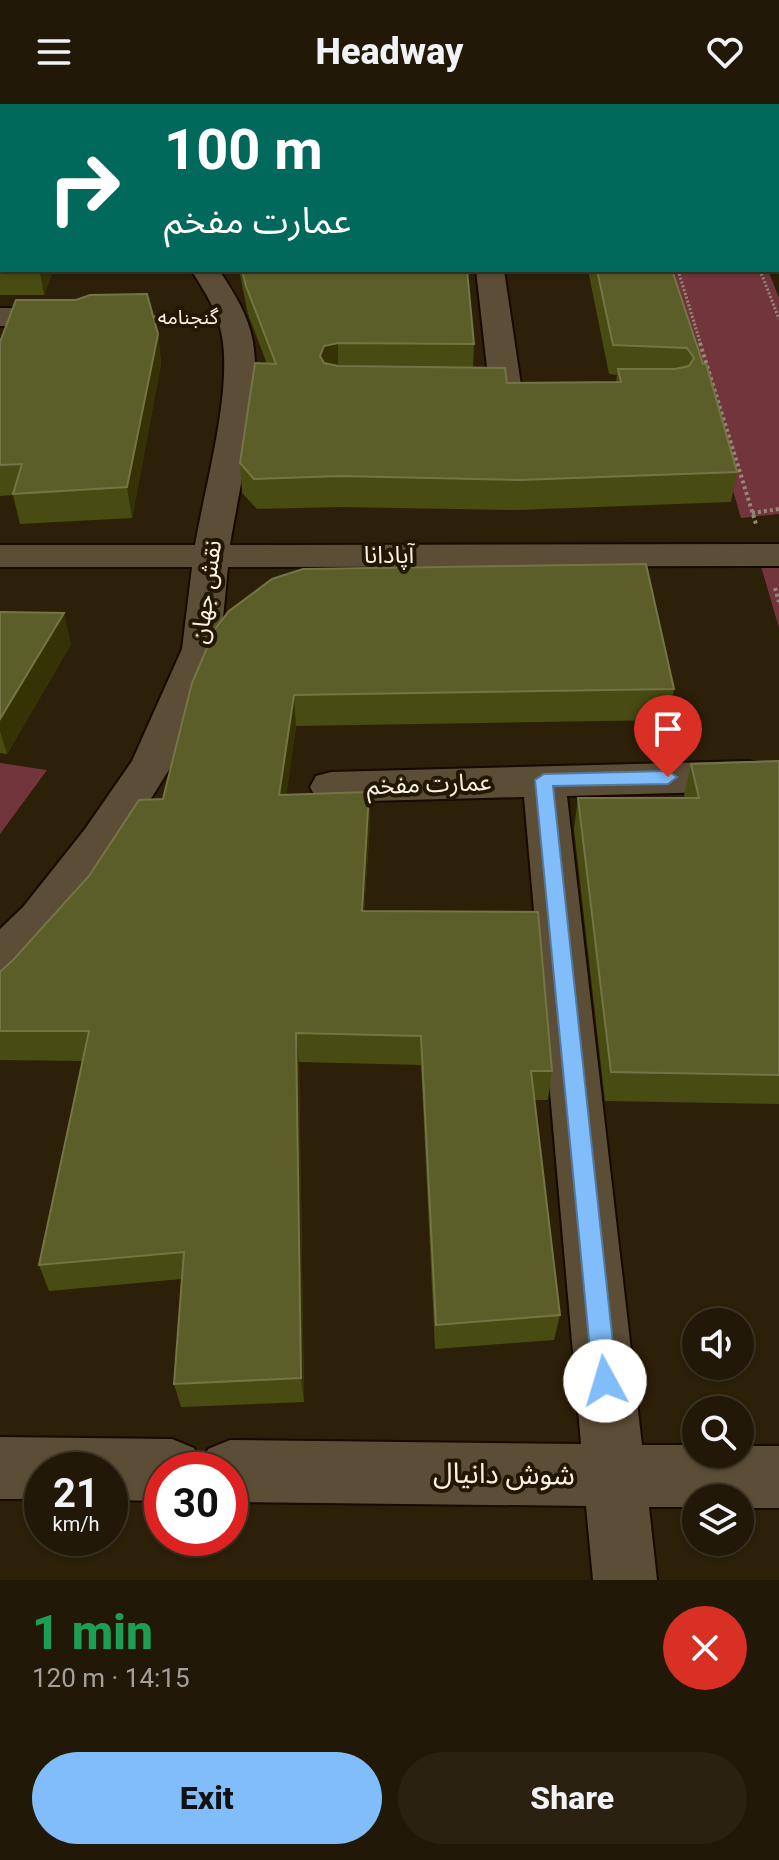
<!DOCTYPE html>
<meta charset="utf-8">
<style>
body{margin:0;font-family:Roboto,"Noto Sans Arabic",sans-serif;background:#2a2111;color:#f1f3f6;height:100vh;display:flex;flex-direction:column;font-size:30px;white-space:nowrap}
*{box-sizing:border-box;margin:0}
p{font-size:26px;color:#a2a09b}
.icon{flex:none;width:44px;height:44px;fill:none;stroke:currentColor;stroke-width:2;stroke-linecap:round;stroke-linejoin:round}
.map{position:relative;height:1476px;overflow:hidden}
.drawer{display:flex;flex-direction:column;background:#221807;flex:1}
.drawer>*{flex:none}
.top-card{position:absolute;left:0px;top:0px;width:780px;height:168px;box-shadow:0 2px 6px #0004,0 0 0 2px #3f3728;background:#00695c;color:#fff;overflow:hidden}
.buttons{position:absolute;left:682px;top:1204px;display:grid;gap:16px}
.buttons a{display:grid;place-items:center;width:72px;height:72px;border-radius:50%;background:#221807;box-shadow:0 2px 6px #0004,0 0 0 2px #3f3728;font-size:40px}
.speed{position:absolute;left:24px;top:1348px;display:flex;gap:16px;font-size:40px;font-weight:700;text-align:center}
.speed>*{display:grid;place-content:center;width:104px;height:104px;border-radius:50%;background:#221807;box-shadow:0 2px 6px #0004,0 0 0 2px #3f3728;line-height:1}
.speed small{font-size:20px;font-weight:400}
.speed .limit{border:12px solid #d22;background:#fff;color:#111}
.pin{position:absolute;display:grid;place-items:center;width:68px;height:68px;color:#fff;margin:-82px -34px;border-radius:50% 50% 50% 0;rotate:-45deg;box-shadow:0 0 8px #0007}
.pin .icon{rotate:45deg}
.me{position:absolute;width:88px;margin:-44px;rotate:354deg;stroke-linejoin:round;filter:drop-shadow(0 0 6px #0008)}
.turn{display:flex;align-items:center;gap:28px;height:168px;padding:0 32px;font-size:36px}
.turn .icon{width:104px;height:104px;stroke-width:2.5}
.turn b{display:block;font-size:56px;line-height:68px}
.round{display:grid;place-items:center;flex:none;width:84px;height:84px;border-radius:42px;background:#2a2111}
.overview{display:flex;align-items:center;justify-content:space-between;height:136px;padding:0 32px}
h1{font-size:48px;font-weight:800;line-height:60px;color:#1e9e55}
.button{display:flex;gap:16px;margin-top:auto;padding:16px 32px}
.button a{flex:1;height:92px;border-radius:48px;background:#80bdfa;color:#111;font-size:32px;font-weight:800;line-height:92px;text-align:center}
.button a+a{background:#2a2111;color:#f1f3f6}
header{display:flex;justify-content:space-between;align-items:center;height:104px;padding:0 32px;background:#221807;font-size:36px;font-weight:800}
.map>svg:first-child{display:block}
.green{fill:#72353c}
.lines{fill:none;stroke-linecap:round;stroke-linejoin:round}
.minor-casing{stroke:#150900;stroke-width:4}
.major-casing{stroke:#150900;stroke-width:4}
.path-far1{stroke:#928875;stroke-width:3;stroke-dasharray:2 2;stroke-linecap:butt}
.path{stroke:#928875;stroke-width:4;stroke-dasharray:3 3;stroke-linecap:butt}
.minor{fill:#5c4e36;fill-rule:evenodd}
.major{fill:#a55c29;fill-rule:evenodd}
.wall{fill:#484c12}
.shaded-wall{fill:#353305}
.building{fill:#5b5e28;stroke:#747546;stroke-width:2}
.route{fill:#80bdfa;stroke:#537ba2;stroke-width:2}
.labels{text-anchor:middle;dominant-baseline:central;stroke-width:8;stroke-linejoin:round;paint-order:stroke}
.far-street-label{font-size:20px;fill:#f9f1e3;stroke:#231702}
.street-label{font-size:24px;fill:#f9f1e3;stroke:#231702}
.near-street-label{font-size:28px;fill:#f9f1e3;stroke:#231702}
</style>
<header><svg class="icon" aria-label="menu" viewBox="0 0 24 24"><path d="M4 6h16M4 12h16M4 18h16"/></svg>Headway<svg class="icon" aria-label="heart" viewBox="0 0 24 24"><path d="M12 20l-8-8c-3-5 5-10 8-4 3-6 11-1 8 4z"/></svg></header>
<div class="map">
<svg width="779" height="1476" viewBox="0 0 779 1476">
<rect width="100%" height="100%" fill="#2d2009"/>
<!-- green -->
<g class="green">
<polygon points="668,166 768,166 779,194 779,410 741,414"/>
<polygon points="760,459 779,460 779,524"/>
<polygon points="0,659 47,666 0,730"/>
</g>
<g class="lines">
<!-- minor casing -->
<g class="minor-casing">
<g id="minor">
<rect x="458" y="0" width="24" height="2"/>
<polygon points="0,65 2,66 2,82 0,81"/>
<path d="M191,166H219C234,189 248,210 253,238C262,293 239,384 230,441L779,440V462L228,463L220,545L172,661L117,749L55,829L17,867L0,873V825L23,803L85,725L132,657L182,545L192,463H0V441H195C205,383 230,295 223,239C220,211 206,189 191,166Z"/>
<polygon points="476,166 504,166 521,281 516,288 505,290 494,288 489,281"/>
<polygon points="0,204 70,204 80,207 85,213 80,219 70,222 0,222"/>
<polygon points="749,657 764,661 770,672 764,683 749,687 567,692 642,1341 696,1341 696,1350 740,1350 740,1342 779,1342 779,1404 740,1404 740,1394 696,1394 696,1403 649,1403 657,1476 593,1476 586,1402 230,1398 230,1366 162,1366 162,1397 110,1396 110,1366 42,1366 42,1395 0,1395 0,1333 172,1335 194,1344 201,1362 208,1345 230,1336 581,1340 524,693 331,698 316,694 310,683 316,672 331,668"/>
</g>
</g>
<!-- major casing -->
<g class="major-casing">
<g id="major">
<polygon points="722,0 746,0 747,2 723,2"/>
<rect x="778" y="92" width="1" height="18"/>
</g>
</g>
<!-- path-far1 -->
<g class="path-far1">
<polyline points="678,166 701,241"/>
<polyline points="760,166 779,215"/>
<polyline points="150,213 196,213"/>
</g>
<!-- path -->
<g class="path">
<polyline points="700,239 756,420"/>
<polyline points="752,409 779,405"/>
<polyline points="775,484 779,498"/>
</g>
<!-- minor -->
<use href="#minor" class="minor"/>
<!-- major -->
<use href="#major" class="major"/>
</g>
<!-- wall -->
<g class="wall">
<polygon points="0,0 2,2 2,39 0,39"/>
<polygon points="0,130 53,166 44,191 0,191"/>
<polygon points="239,166 467,166 474,240 473,264 507,279 616,278 617,271 609,270 588,166 672,166 737,368 731,398 517,406 340,403 257,405 242,389 240,359 267,260 248,210"/>
<polygon points="158,230 161,259 132,414 20,420 13,391 0,392 0,238"/>
<polygon points="0,508 71,540 7,650 0,649"/>
<polygon points="192,579 674,585 668,616 296,622 286,691 369,688 370,719 364,807 552,967 548,996 534,996 560,1211 554,1236 435,1245 421,961 299,958 304,1298 181,1303 174,1280 182,1175 49,1187 39,1161 83,957 0,956 0,868 163,695"/>
<polygon points="779,657 779,1000 605,997 574,725 578,694 685,694 684,691 691,660"/>
</g>
<!-- shaded-wall -->
<g class="shaded-wall">
<polygon points="41,166 53,166 44,191 40,169"/>
<polygon points="158,230 161,259 132,414 127,383"/>
<polygon points="338,239 338,268 325,272 320,252 324,242"/>
<polygon points="64,509 71,540 7,650 0,627 0,615"/>
<polygon points="294,591 296,622 282,722 279,691"/>
<polygon points="369,688 370,719 362,837 362,807"/>
<polygon points="296,929 299,958 304,1298 301,1274"/>
</g>
<!-- building -->
<g class="building">
<polygon points="0,0 460,0 460,2 2,2 2,13 0,13"/>
<polygon points="0,130 2,130 2,166 41,166 40,169 0,169"/>
<polygon points="242,166 467,166 474,240 338,239 324,242 320,252 324,259 338,262 505,264 507,279 621,278 618,265 675,265 689,262 694,254 687,244 613,241 597,166 672,166 703,260 706,260 737,368 519,376 340,372 254,375 240,359 255,259 276,260 246,182"/>
<polygon points="147,190 158,230 127,383 13,390 22,360 0,361 0,238 16,196 76,196 90,191"/>
<polygon points="646,460 674,585 294,591 279,691 369,688 362,807 538,808 552,967 531,967 560,1211 436,1221 421,932 296,929 301,1274 174,1280 184,1148 39,1161 89,927 0,927 0,868 14,855 89,772 139,696 163,695 192,579 215,525 229,507 272,475 303,465"/>
<polygon points="0,508 64,509 0,615"/>
<polygon points="779,657 779,971 611,968 578,694 699,694 691,660"/>
</g>
<!-- route -->
<polygon class="route" points="668,667 677,673 668,680 553,682 617,1277 614,1285 605,1289 596,1285 593,1277 535,676 544,670"/>
<g class="labels">
<!-- far-street labels -->
<g class="far-street-label">
<text x="188" y="213">گنجنامه</text>
</g>
<!-- street labels -->
<g class="street-label">
<text x="389" y="451">آپادانا</text>
<text transform="translate(206 488) rotate(-82)">نقش جهان</text>
<text transform="translate(429 680) rotate(-2)">عمارت مفخم</text>
</g>
<!-- near-street labels -->
<g class="near-street-label">
<text transform="translate(504 1370) rotate(1)">شوش دانیال</text>
</g>
</g>
</svg>
<div class="buttons">
<a><svg class="icon" aria-label="sound" viewBox="0 0 24 24"><path d="M4 9h4l5-4v14l-5-4H4zM17 9q2 3 0 6"/></svg></a>
<a><svg class="icon" aria-label="search" viewBox="0 0 24 24"><circle cx="10" cy="10" r="6"/><path d="M15 15l6 6"/></svg></a>
<a><svg class="icon" aria-label="layers" viewBox="0 0 24 24"><path d="M12 4l9 5-9 5-9-5zM3 14l9 5 9-5"/></svg></a>
</div>
<div class="speed"><div>21<small>km/h</small></div><div class="limit">30</div></div>
<div class="pin" style="left:668px;top:673px;background:#d93025"><svg class="icon" aria-label="arrive" viewBox="0 0 24 24"><path d="M6 21V4h12l-3 4 3 4H6"/></svg></div>
<svg class="me" style="left:605px;top:1277px" viewBox="-20 -20 40 40"><circle r="19" fill="#fff"/><path d="M0-13L10 11 0 6-10 11z" fill="#80bdfa"/></svg>
<div class="top-card">
<div class="turn"><svg class="icon" aria-label="right" viewBox="0 0 24 24"><path d="M7 20v-9h11M14 6l5 5-5 5"/></svg><div><b>100 m</b>عمارت مفخم</div></div>
</div>
</div>
<section class="drawer">
<div class="overview"><div><h1>1 min</h1><p>120 m · 14:15</p></div><a class="round" style="background:#d93025;color:#fff"><svg class="icon" aria-label="close" viewBox="0 0 24 24"><path d="M6 6l12 12M18 6L6 18"/></svg></a></div>
<div class="button"><a>Exit</a><a>Share</a></div>
</section>
